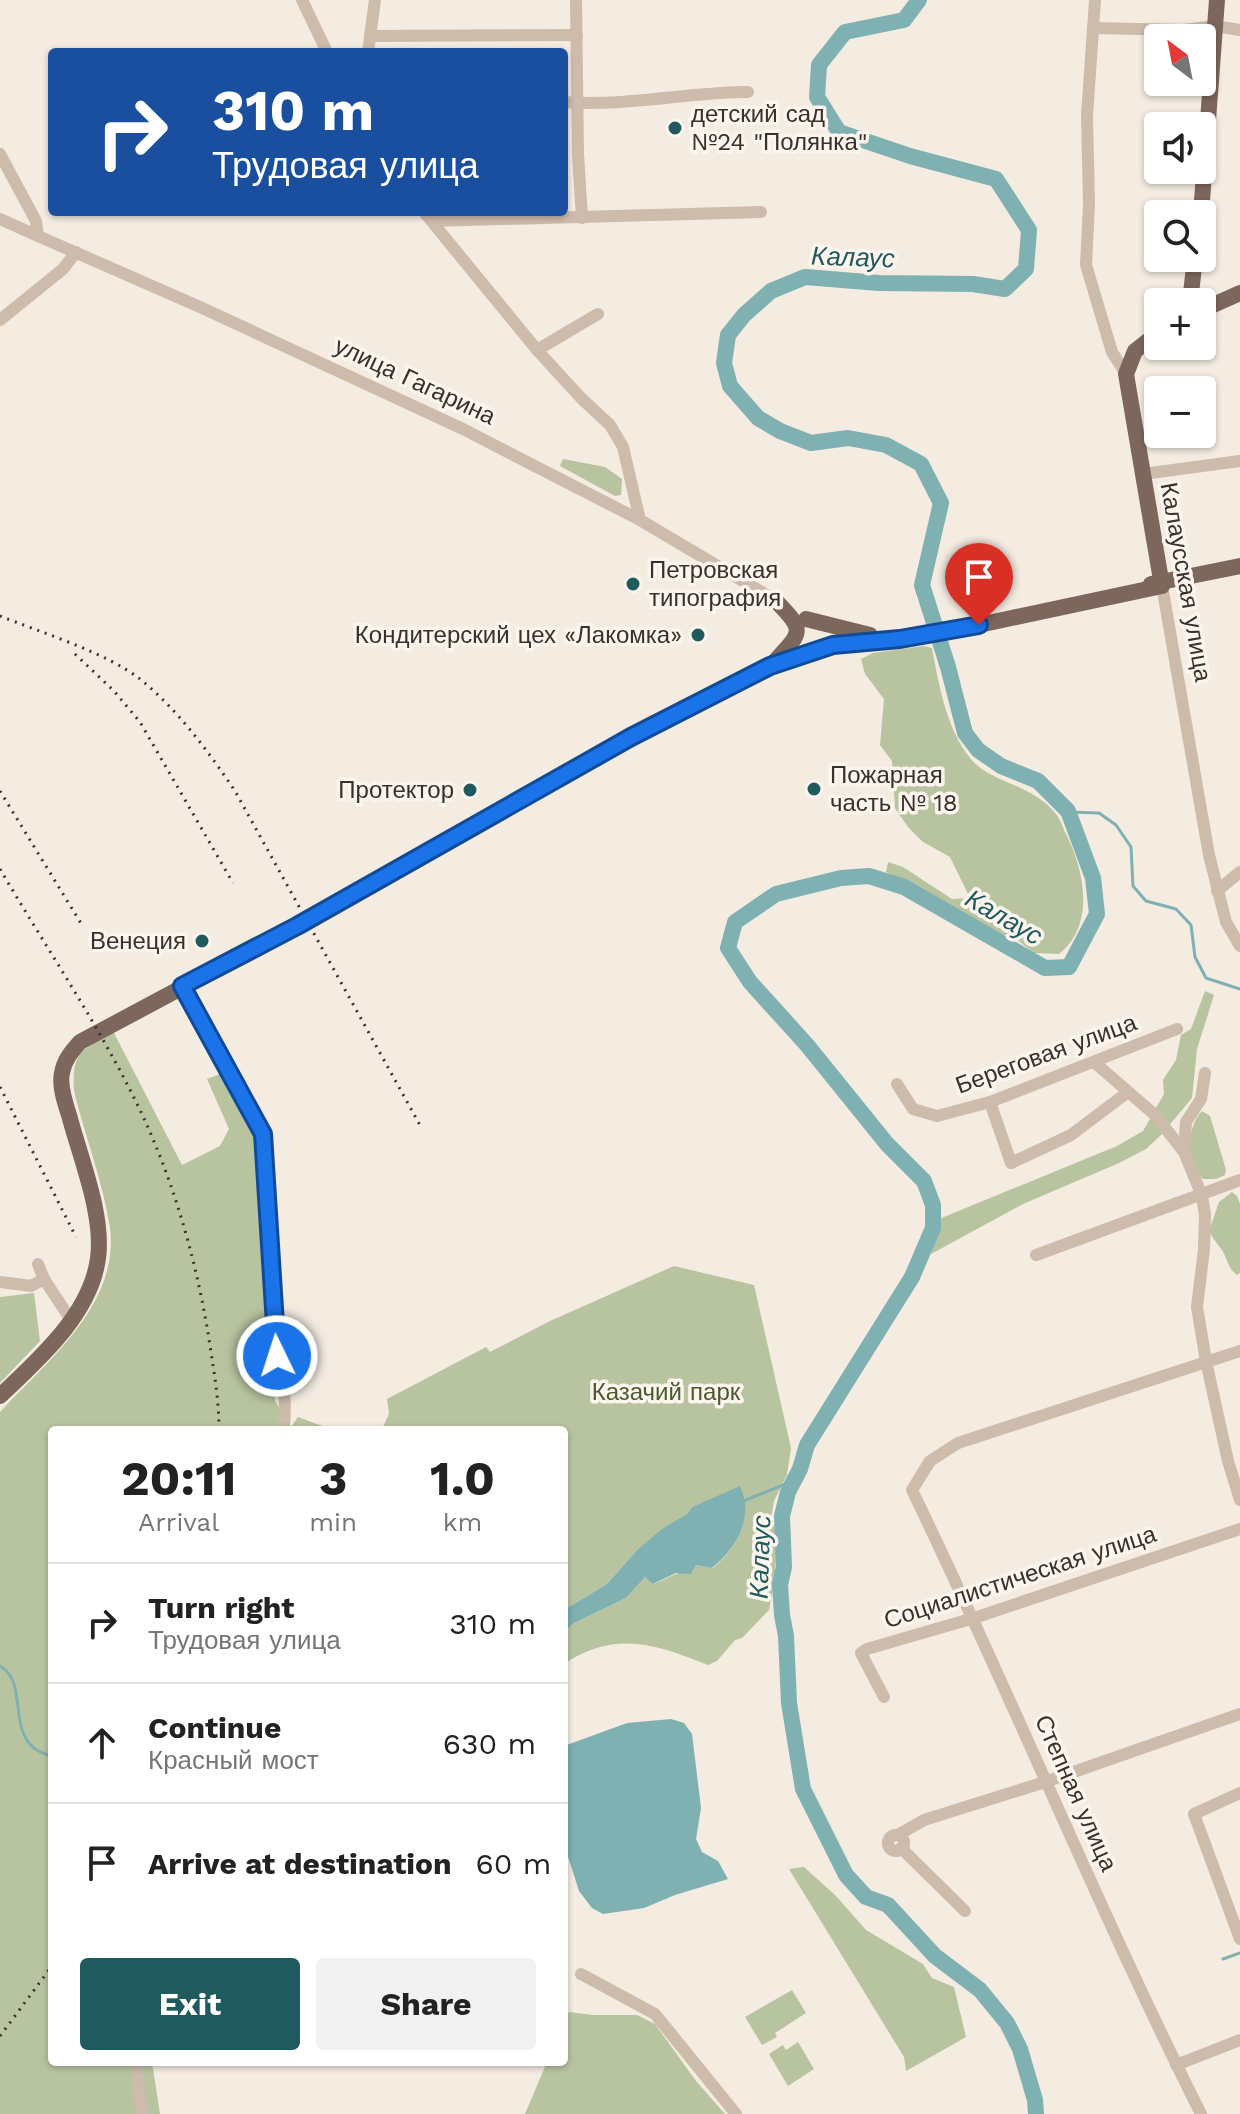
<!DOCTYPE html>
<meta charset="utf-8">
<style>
body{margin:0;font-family:"Work Sans",sans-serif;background:#f2f2f2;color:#222;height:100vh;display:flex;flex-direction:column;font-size:30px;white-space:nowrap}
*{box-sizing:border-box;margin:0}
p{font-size:26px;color:#767676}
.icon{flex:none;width:44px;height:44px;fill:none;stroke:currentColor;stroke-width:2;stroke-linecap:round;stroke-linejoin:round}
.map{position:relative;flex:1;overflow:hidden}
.details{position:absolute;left:48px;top:1426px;width:520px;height:640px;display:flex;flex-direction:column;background:#fff;border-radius:8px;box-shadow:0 2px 6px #0004}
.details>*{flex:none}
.hud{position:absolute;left:48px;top:48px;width:520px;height:168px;border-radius:8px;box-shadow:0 2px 6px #0004;background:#1a4fa0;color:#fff;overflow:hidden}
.needle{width:52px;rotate:328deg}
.fabs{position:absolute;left:1144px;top:24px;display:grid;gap:16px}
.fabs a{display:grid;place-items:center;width:72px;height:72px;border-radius:8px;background:#fff;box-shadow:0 2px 6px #0004;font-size:40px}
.pin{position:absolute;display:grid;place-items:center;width:68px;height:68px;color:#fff;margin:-82px -34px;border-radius:50% 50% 50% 0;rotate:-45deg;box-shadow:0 0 8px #0007}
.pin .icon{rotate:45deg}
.me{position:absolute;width:88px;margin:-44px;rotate:356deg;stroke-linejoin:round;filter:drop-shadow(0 0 6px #0008)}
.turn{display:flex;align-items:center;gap:28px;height:168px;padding:0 32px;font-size:36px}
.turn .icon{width:104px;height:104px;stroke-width:2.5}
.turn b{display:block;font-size:56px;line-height:68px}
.eta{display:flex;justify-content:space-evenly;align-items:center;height:136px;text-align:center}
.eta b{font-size:48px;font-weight:700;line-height:56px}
.cta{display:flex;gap:16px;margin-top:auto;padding:16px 32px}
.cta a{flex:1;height:92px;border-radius:8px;background:#1f5a5e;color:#fff;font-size:32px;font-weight:700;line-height:92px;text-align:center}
.cta a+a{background:#f2f2f2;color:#222}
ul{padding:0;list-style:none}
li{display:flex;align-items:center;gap:24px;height:120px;padding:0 32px;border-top:2px solid #e0e0e0}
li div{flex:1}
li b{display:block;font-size:30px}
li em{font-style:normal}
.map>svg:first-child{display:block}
.green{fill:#b8c4a0}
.water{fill:#7fb0b2}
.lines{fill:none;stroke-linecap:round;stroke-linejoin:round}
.stream{stroke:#7fb0b2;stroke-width:3}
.river{stroke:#7fb0b2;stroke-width:16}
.minor{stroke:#cdbbac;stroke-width:12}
.major{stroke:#7d675c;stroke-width:16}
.rail{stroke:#3b302b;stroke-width:3;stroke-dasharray:2 6;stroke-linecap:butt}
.route-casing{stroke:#114b97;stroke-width:20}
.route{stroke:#1a73e8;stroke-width:14}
.poi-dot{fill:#1f5a5e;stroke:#fbf5ee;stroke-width:3}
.labels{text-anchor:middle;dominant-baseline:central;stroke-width:7;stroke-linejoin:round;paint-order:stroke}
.poi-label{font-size:24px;fill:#3b302b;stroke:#fbf5ee;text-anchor:start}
.street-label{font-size:24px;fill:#3b302b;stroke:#fbf5ee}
.park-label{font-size:24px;fill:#4a5a2e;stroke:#fbf5ee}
.water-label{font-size:26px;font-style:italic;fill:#1f5a5e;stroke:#fbf5ee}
</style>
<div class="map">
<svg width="1240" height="2114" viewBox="0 0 1240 2114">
<rect width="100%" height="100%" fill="#f4ebe1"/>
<!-- green -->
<g class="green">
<polygon points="563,459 605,467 622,479 621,495 615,496 560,466"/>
<path d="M924,646L932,648C939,686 946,727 970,758C991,784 1032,783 1056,814C1061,820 1063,829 1067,836C1085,873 1095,926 1059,954L1034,953L1011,935H1001L886,872L888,862L903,867L952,899L970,898L950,857L923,842L908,827L895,808L892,761L880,745L884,699L865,674L861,659L873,653Z"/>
<polygon points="1205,991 1214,995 1197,1049 1192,1098 1162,1134 1146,1149 1119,1163 1023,1204 931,1254 939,1219 1117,1146 1143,1131 1164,1094 1163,1080 1176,1060 1181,1035 1191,1029"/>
<path d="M113,1031L182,1165L220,1146L229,1129L207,1079L223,1073L255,1139L275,1401L291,1427L298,1417L333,1430H52V2062H152L160,2114H0V1412C46,1362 120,1305 110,1228C103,1182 85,1136 74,1091C72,1050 81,1052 113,1031Z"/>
<path d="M1202,1111L1210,1116L1226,1170L1225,1175L1216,1179H1203C1185,1162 1186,1128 1202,1111Z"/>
<path d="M1232,1192L1237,1196L1240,1204V1273L1237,1275C1227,1267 1228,1260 1222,1250C1217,1243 1213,1239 1209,1231L1219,1202Z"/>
<path d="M674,1266L754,1285L791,1448L787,1475L774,1501L771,1518L777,1534L775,1577L769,1610L742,1638L735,1640L717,1661L708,1665C656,1644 615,1630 564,1664V1632L574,1623L626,1598L645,1577L654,1584L696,1565L713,1568C736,1549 754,1517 740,1487L692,1507L687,1514L637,1550L607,1584L564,1610V1430H370L382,1429L389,1414L387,1399L486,1347L490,1352L550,1321Z"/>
<polygon points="34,1293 40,1341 0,1383 0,1297"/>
<polygon points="804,1867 836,1896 866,1930 923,1964 932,1978 954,1987 966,2037 906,2071 904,2057 789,1869"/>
<polygon points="792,1990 806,2013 775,2033 777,2037 762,2045 745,2017"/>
<polygon points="569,2012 593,2015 637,2015 655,2024 696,2081 725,2114 525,2114 547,2062 564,2062 564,2022"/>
<polygon points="798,2042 814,2069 788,2086 769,2054 783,2045 786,2050"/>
</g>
<!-- water -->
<g class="water">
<path d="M740,1486C755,1517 736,1549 712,1568L696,1565L691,1574L676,1573L653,1584L645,1577L626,1598L574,1623L564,1632V1610L607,1584L637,1550L662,1529L687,1514L692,1507Z"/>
<polygon points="671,1719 684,1723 692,1734 701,1808 696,1839 702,1852 718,1861 728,1879 675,1895 644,1908 603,1914 592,1908 579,1891 564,1844 564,1746 627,1723"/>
</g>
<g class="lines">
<!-- stream -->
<g class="stream">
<polyline points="1068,812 1099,813 1116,825 1131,847 1133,886 1146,901 1176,909 1191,925 1195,957 1206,978 1240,989"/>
<polyline points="741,1502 793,1481"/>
<path d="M0,1666C28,1682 8,1727 34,1748C38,1752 47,1754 52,1757"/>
<polyline points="1223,1959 1240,1953"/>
</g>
<!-- river -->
<polyline class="river" points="919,0 904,20 845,32 819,65 817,97 839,132 910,156 996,179 1029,230 1026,269 1005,289 973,284 879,283 805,277 771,291 744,315 728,335 724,363 730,386 758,418 780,431 811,443 848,438 886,445 921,464 941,503 922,585 948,667 965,733 978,750 1001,766 1038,781 1068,811 1093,878 1097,914 1069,967 1045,968 904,887 869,876 841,878 776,894 735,922 728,948 750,982 807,1045 887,1144 924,1181 933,1205 933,1228 912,1277 807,1445 800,1469 788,1492 782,1516 784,1567 780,1585 782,1615 786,1636 789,1703 803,1789 846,1875 866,1897 888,1905 935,1956 980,1990 1007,2023 1020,2049 1035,2100 1036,2114"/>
<!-- minor -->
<g class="minor">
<polyline points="302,0 327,52"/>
<polyline points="576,0 578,154 582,218"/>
<polyline points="1095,0 1087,116 1089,204 1086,265 1112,352 1126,374"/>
<polyline points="1093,28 1184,30 1215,26 1240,30"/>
<polyline points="370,36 577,35"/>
<polyline points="368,52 375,0"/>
<path d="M564,102C625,107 687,92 748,92"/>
<polyline points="0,154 36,221 38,236 200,307 463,429 640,520 775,600"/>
<polyline points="424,212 537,350 581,398 610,425 623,447 640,520"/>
<polyline points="0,219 38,236"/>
<polyline points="432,221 761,212"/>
<polyline points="0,320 63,269 76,252"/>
<polyline points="537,350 598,314"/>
<polyline points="1143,474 1240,461"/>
<polyline points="1162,586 1209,855 1226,922 1240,946"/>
<polyline points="1217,891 1240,872"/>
<path d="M182,986L263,1134L279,1382C288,1395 284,1415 284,1430"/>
<polyline points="1094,1062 1155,1115 1184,1152 1202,1196 1205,1215 1204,1249 1197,1307 1206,1361 1228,1461 1240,1500"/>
<polyline points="897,1084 913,1109 937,1116 990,1102 1177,1029"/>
<polyline points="990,1102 1011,1163 1071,1135 1128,1092"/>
<polyline points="1184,1152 1186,1122 1201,1099 1205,1073"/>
<polyline points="1036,1255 1240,1180"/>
<polyline points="38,1264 44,1279 71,1320"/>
<polyline points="0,1282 31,1286 44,1279"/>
<polyline points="884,1697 863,1657 861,1653 867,1649 974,1618 1240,1529"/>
<polyline points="1240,1793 1194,1814 1240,1939"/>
<polyline points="898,1835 924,1820 1045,1782 1240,1714"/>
<circle cx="896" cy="1843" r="8"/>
<polyline points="901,1848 965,1911"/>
<polyline points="581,1974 655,2014 736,2114"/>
<polyline points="138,2062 137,2084 142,2114"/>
<polyline points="1176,2065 1240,2040"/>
<path d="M1201,2114C1098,1909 1012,1696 912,1490L930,1461L958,1443L1240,1351"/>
</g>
<!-- major -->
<g class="major">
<polyline points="1201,214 1217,0"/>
<polyline points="1190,302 1195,258"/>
<polyline points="1202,310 1240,293"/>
<polyline points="1151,584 1240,566"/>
<polyline points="806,619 870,635"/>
<path d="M775,661C803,631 805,631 775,600"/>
<path d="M0,1396C38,1360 91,1314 98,1258C104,1215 80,1157 69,1115C65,1103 59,1085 62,1073C64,1060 72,1051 80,1042L297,926L631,737L776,663L833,645L900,639L979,625L1162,586L1126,374L1135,351L1158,333"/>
</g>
<!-- rail -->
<g class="rail">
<path d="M0,616C40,632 107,653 140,679C178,710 208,751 235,791L421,1127"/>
<polyline points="75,654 114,691 140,722 233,883"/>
<polyline points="0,791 82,925"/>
<path d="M0,869C48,951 107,1037 146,1123C176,1190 196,1261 208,1333C213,1366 219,1397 219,1430"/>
<polyline points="0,1087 76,1237"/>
<polyline points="0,2036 52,1966"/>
</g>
</g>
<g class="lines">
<!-- route casing -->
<g class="route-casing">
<polyline id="route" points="277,1356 263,1134 182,986 297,926 631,737 770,666 833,645 900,639 979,625"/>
</g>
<!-- route -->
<use href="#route" class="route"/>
</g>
<!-- markers -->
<g class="poi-dot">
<circle cx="675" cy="128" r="8"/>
<circle cx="633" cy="584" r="8"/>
<circle cx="698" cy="635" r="8"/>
<circle cx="814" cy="789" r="8"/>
<circle cx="470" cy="790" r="8"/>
<circle cx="202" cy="941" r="8"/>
</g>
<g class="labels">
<!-- poi labels -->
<g class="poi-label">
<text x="691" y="114">детский сад<tspan x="691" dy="28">№24 "Полянка"</tspan></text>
<text x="649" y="570">Петровская<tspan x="649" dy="28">типография</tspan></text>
<text x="682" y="635" text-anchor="end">Кондитерский цех «Лакомка»</text>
<text x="830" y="775">Пожарная<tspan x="830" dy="28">часть № 18</tspan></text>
<text x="454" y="790" text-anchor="end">Протектор</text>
<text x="186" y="941" text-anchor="end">Венеция</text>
</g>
<!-- street labels -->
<g class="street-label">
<text transform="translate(415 381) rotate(25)">улица Гагарина</text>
<text transform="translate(1186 582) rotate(80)">Калаусская улица</text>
<text transform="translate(1046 1054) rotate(-20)">Береговая улица</text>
<text transform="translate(1020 1577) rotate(-18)">Социалистическая улица</text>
<text transform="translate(1076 1793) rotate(66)">Степная улица</text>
</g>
<!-- park labels -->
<g class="park-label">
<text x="666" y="1392">Казачий парк</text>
</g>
<!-- water labels -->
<g class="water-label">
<text transform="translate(853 257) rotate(2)">Калаус</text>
<text transform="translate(1004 917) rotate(30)">Калаус</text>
<text transform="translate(760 1557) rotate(-88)">Калаус</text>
</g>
</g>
</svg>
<div class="fabs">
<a><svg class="needle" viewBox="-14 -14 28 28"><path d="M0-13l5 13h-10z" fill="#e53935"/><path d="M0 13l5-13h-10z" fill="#767676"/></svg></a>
<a><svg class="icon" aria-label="sound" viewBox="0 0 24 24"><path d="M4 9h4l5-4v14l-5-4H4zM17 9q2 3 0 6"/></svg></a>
<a><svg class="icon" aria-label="search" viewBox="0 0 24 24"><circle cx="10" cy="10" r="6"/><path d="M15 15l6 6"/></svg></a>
<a>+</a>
<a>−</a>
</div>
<div class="pin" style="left:979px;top:625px;background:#d93025"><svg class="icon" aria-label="arrive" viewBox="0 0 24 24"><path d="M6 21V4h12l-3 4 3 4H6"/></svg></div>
<svg class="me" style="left:277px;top:1356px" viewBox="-20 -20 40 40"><circle r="17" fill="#1a73e8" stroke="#fff" stroke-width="3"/><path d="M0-11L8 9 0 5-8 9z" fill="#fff"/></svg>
<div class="hud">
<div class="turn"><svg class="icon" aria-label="right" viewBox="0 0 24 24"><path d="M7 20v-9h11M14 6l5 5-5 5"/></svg><div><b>310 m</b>Трудовая улица</div></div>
</div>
<section class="details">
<div class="eta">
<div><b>20:11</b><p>Arrival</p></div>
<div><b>3</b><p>min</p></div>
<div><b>1.0</b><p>km</p></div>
</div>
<ul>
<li><svg class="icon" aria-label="right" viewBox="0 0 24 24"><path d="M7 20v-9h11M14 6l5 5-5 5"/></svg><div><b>Turn right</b><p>Трудовая улица</p></div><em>310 m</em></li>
<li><svg class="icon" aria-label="ahead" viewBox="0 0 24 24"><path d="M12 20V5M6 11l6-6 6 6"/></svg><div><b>Continue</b><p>Красный мост</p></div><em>630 m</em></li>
<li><svg class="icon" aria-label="arrive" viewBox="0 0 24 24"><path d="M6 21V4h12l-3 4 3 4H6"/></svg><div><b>Arrive at destination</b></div><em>60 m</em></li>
</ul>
<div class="cta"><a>Exit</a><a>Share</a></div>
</section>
</div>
